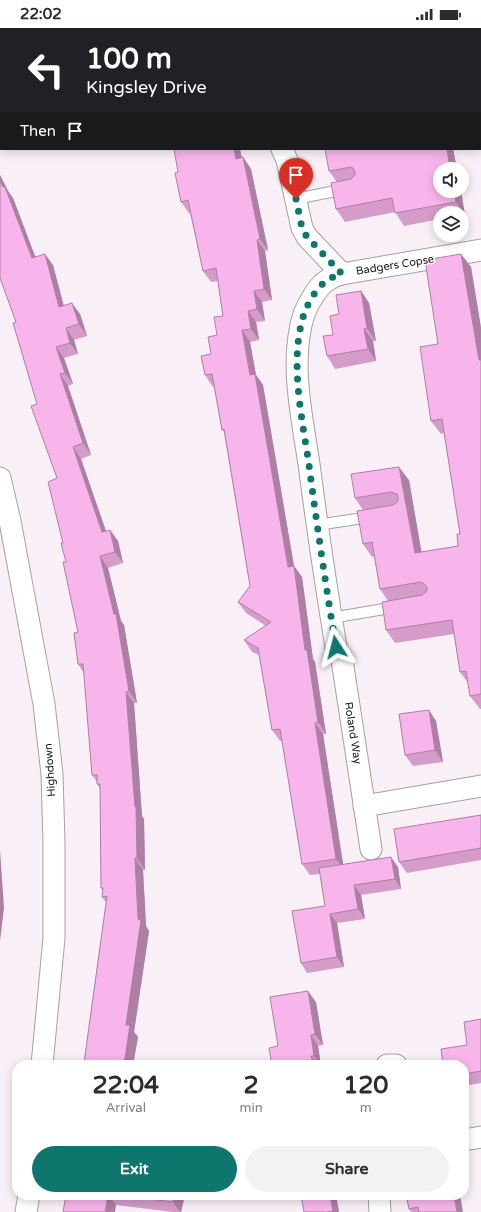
<!DOCTYPE html>
<style>
body{margin:0;font-family:"Varela Round",sans-serif;background:#f2f2f3;color:#2b2b33;height:100vh;display:flex;flex-direction:column;font-size:15px;white-space:nowrap}
*{box-sizing:border-box;margin:0}
p{font-size:13px;color:#7c7c81}
.icon{flex:none;width:22px;height:22px;fill:none;stroke:currentColor;stroke-width:2;stroke-linecap:round;stroke-linejoin:round}
.map{position:relative;flex:1;overflow:hidden}
.side{position:absolute;left:12px;top:1032px;width:457px;height:140px;display:flex;flex-direction:column;background:#fff;border-radius:16px;box-shadow:0 2px 10px #0003}
.side>*{flex:none}
.hud{position:absolute;left:0px;top:0px;width:481px;height:122px;box-shadow:0 2px 10px #0003;background:#202124;color:#fff;overflow:hidden}
.controls{position:absolute;left:433px;top:134px;display:grid;gap:8px}
.controls a{display:grid;place-items:center;width:36px;height:36px;border-radius:50%;background:#fff;box-shadow:0 2px 10px #0003;font-size:20px}
.pin{position:absolute;display:grid;place-items:center;width:34px;height:34px;color:#fff;margin:-41px -17px;border-radius:50% 50% 50% 0;rotate:-45deg;box-shadow:0 0 4px #0007}
.pin .icon{rotate:45deg}
.me{position:absolute;width:44px;margin:-22px;rotate:351deg;stroke-linejoin:round;filter:drop-shadow(0 0 3px #0008)}
.turn{display:flex;align-items:center;gap:14px;height:84px;padding:0 20px;font-size:18px}
.turn .icon{width:52px;height:52px;stroke-width:2.5}
.turn b{display:block;font-size:28px;line-height:34px}
.then{display:flex;align-items:center;height:38px;padding:0 20px;background:#0003;gap:8px;font-size:15px}
.eta{display:flex;justify-content:space-evenly;align-items:center;height:68px;text-align:center}
.eta b{font-size:24px;font-weight:700;line-height:28px}
.button{display:flex;gap:8px;margin-top:auto;padding:8px 20px}
.button a{flex:1;height:46px;border-radius:24px;background:#0f766e;color:#fff;font-size:16px;font-weight:700;line-height:46px;text-align:center}
.button a+a{background:#f2f2f3;color:#2b2b33}
.status{display:flex;justify-content:space-between;align-items:center;height:28px;padding:0 20px;background:#fff;direction:ltr}
.status svg{height:11px;fill:currentColor}
.map>svg:first-child{display:block}
.lines{fill:none;stroke-linecap:round;stroke-linejoin:round}
.lane-casing{stroke:#a69fa4;stroke-width:12}
.street-casing{stroke:#a69fa4;stroke-width:23}
.lane{stroke:#fff;stroke-width:10}
.street{stroke:#fff;stroke-width:21}
.wall{fill:#d59cca}
.shaded-wall{fill:#ae7fa4}
.building{fill:#f8b5eb;stroke:#ae7fa4}
.route{stroke:#0f766e;stroke-width:7;stroke-dasharray:0 12.6}
.labels{text-anchor:middle;dominant-baseline:central;stroke-width:3;stroke-linejoin:round;paint-order:stroke}
.street-label{font-size:11px;fill:#171517;stroke:#fff}
</style>
<div class="status"><b>22:02</b><svg viewBox="0 0 49 12"><path d="M0 12V9h3v3zM5 12V6h3v6zM10 12V3h3v9zM15 12V0h3v12zM26 1h20v11H26zM47 4h2v5h-2z"/></svg></div>
<div class="map">
<svg width="481" height="1184" viewBox="0 0 481 1184">
<rect width="100%" height="100%" fill="#f8f0f6"/>
<g class="lines">
<!-- lane casing -->
<g class="lane-casing">
<g id="lane">
<polyline points="480,16 481,16"/>
<polyline points="296,171 345,161"/>
<polyline points="317,497 370,489"/>
<polyline points="331,590 396,579"/>
</g>
</g>
<!-- street casing -->
<g class="street-casing">
<g id="street">
<polyline points="219,0 219,1"/>
<polyline points="282,121 287,132 302,200 307,209 342,246"/>
<polyline points="0,450 10,493 44,676 52,746 54,814 54,910 42,1037"/>
<path d="M336,619C326,558 317,498 309,436C302,389 289,333 304,286C308,276 318,257 328,252C332,249 337,247 342,246L481,222"/>
<polyline points="342,632 371,821"/>
<polyline points="364,778 481,758"/>
<polyline points="387,1037 396,1037"/>
<polyline points="464,1112 481,1109"/>
<polyline points="379,1167 380,1184"/>
<polyline points="26,1184 29,1167"/>
</g>
</g>
<!-- lane -->
<use href="#lane" class="lane"/>
<!-- street -->
<use href="#street" class="street"/>
</g>
<!-- wall -->
<g class="wall">
<polygon points="240,121 242,130 243,129 251,141 268,222 265,223 272,272 262,274 265,293 256,294 259,312 250,314 256,347 263,357 294,538 302,549 313,631 315,634 326,706 323,706 343,836 398,839 401,861 361,867 365,891 337,895 344,939 307,945 301,935 325,878 320,846 310,847 302,836 282,713 280,713 272,702 259,627 252,624 244,612 266,598 246,585 238,574 250,558 224,404 222,402 214,359 213,359 205,347 223,288 218,253 211,254 203,243 190,185 189,185 181,174 178,144"/>
<polygon points="453,121 457,141 440,141 461,163 465,187 462,187 462,185 440,185 440,191 404,198 395,184 345,194 336,181 337,154 329,143"/>
<polygon points="0,147 8,163 13,170 35,229 53,237 64,278 80,286 87,308 74,312 78,326 64,330 73,356 68,358 91,427 81,431 106,503 110,502 118,513 123,535 108,540 121,593 124,597 137,675 134,675 142,788 144,791 145,842 143,842 146,898 149,903 134,1004 138,1009 133,1037 85,1037 84,1035 106,874 102,869 103,862 101,860 100,761 97,756 97,754 92,747 84,645 78,636 78,604 63,515 57,450 37,376 16,294 0,250"/>
<polygon points="461,226 471,239 481,300 481,681 480,681 470,668 468,655 460,644 454,606 395,615 386,602 388,573 380,561 374,528 372,529 363,516 363,482 355,470 409,452 421,524 458,518 460,506 444,405 441,406 431,393 438,316"/>
<polygon points="361,263 369,275 376,313 373,313 376,333 335,341 327,328 339,286"/>
<polygon points="436,693 443,734 413,738 405,727"/>
<polygon points="481,787 481,832 407,845 399,834"/>
<polygon points="316,974 323,1017 318,1018 321,1037 272,1037 278,1018"/>
<polygon points="481,991 481,1055 464,1058 464,1037 467,1017"/>
<polygon points="66,1167 181,1167 184,1171 181,1184 173,1184 116,1177"/>
<polygon points="297,1167 336,1167 339,1184 304,1184 302,1172 300,1172"/>
<polygon points="406,1167 463,1184 411,1184 409,1181"/>
</g>
<!-- shaded-wall -->
<g class="shaded-wall">
<polygon points="183,0 188,0 189,1 183,1"/>
<polygon points="416,0 422,0 423,1 416,1"/>
<polygon points="234,121 240,121 244,142 236,131"/>
<polygon points="447,121 453,121 457,141 450,141"/>
<polygon points="243,129 251,141 268,222 260,211"/>
<polygon points="0,147 8,163 13,170 40,241 32,230 0,153"/>
<polygon points="454,163 461,163 465,187 456,174"/>
<polygon points="257,212 265,223 272,272 264,261"/>
<polygon points="45,226 53,237 67,291 59,279"/>
<polygon points="461,226 471,239 481,300 481,334 479,332"/>
<polygon points="254,263 262,274 265,293 257,281"/>
<polygon points="361,263 369,275 376,313 367,300"/>
<polygon points="72,275 80,286 87,308 79,296"/>
<polygon points="248,283 256,294 259,312 251,301"/>
<polygon points="66,300 74,312 78,326 70,315"/>
<polygon points="364,301 373,313 376,333 368,321"/>
<polygon points="242,302 250,314 256,347 263,357 294,538 302,549 313,631 315,634 326,706 318,694 305,622"/>
<polygon points="56,319 64,330 73,356 65,345"/>
<polygon points="60,346 68,358 91,427 83,415"/>
<polygon points="73,419 81,431 110,515 102,504"/>
<polygon points="399,439 409,452 424,538 415,525"/>
<polygon points="110,502 118,513 123,535 115,524"/>
<polygon points="100,528 108,540 121,593 124,597 137,675 129,663 114,586"/>
<polygon points="126,664 134,675 142,788 144,791 145,842 137,830 135,779"/>
<polygon points="429,682 436,693 443,734 435,722"/>
<polygon points="315,695 323,706 344,842 336,831"/>
<polygon points="0,822 4,880 0,913"/>
<polygon points="391,829 398,839 401,861 395,851"/>
<polygon points="135,830 143,842 146,898 149,903 134,1004 138,1009 133,1037 124,1037 126,997 138,891"/>
<polygon points="354,857 361,867 365,891 358,881"/>
<polygon points="330,886 337,895 344,939 337,929"/>
<polygon points="308,963 316,974 323,1017 315,1006"/>
<polygon points="311,1007 318,1018 321,1037 320,1037 314,1028"/>
<polygon points="311,1028 318,1037 313,1037"/>
<polygon points="108,1167 109,1167 116,1177 115,1184 105,1184"/>
<polygon points="174,1167 181,1167 184,1171 181,1184 180,1184 173,1174"/>
<polygon points="330,1167 336,1167 339,1184 333,1184 333,1183"/>
<polygon points="454,1167 460,1167 463,1184 457,1184"/>
</g>
<!-- building -->
<g class="building">
<rect x="147" y="0" width="36" height="1"/>
<rect x="274" y="0" width="21" height="1"/>
<rect x="351" y="0" width="65" height="1"/>
<polygon points="174,121 234,121 236,131 243,129 260,211 257,212 264,261 254,263 257,281 248,283 251,301 242,302 250,347 255,346 288,539 294,538 305,622 307,622 318,694 315,695 336,831 302,836 280,701 272,702 258,620 244,612 271,594 238,574 250,558 224,401 222,402 212,346 205,347 201,328 211,326 208,309 217,307 214,289 223,288 216,240 203,243 188,172 181,174 175,145 178,144"/>
<polygon points="325,121 447,121 450,141 440,141 440,163 454,163 456,174 395,185 392,170 336,181 331,155 351,151 355,147 355,144 353,140 351,139 329,143"/>
<polygon points="0,153 3,159 5,159 32,230 45,226 59,279 72,275 79,296 66,300 70,315 56,319 65,345 60,346 83,415 73,419 102,504 110,502 115,524 100,528 114,586 116,586 129,663 126,664 135,779 136,779 137,830 135,830 138,891 141,892 126,997 130,997 124,1037 87,1037 87,1036 84,1035 107,868 102,869 103,860 101,860 100,756 97,756 97,747 92,747 83,636 78,636 74,605 78,604 63,534 66,534 61,515 63,515 48,454 57,450 31,378 37,376 13,295 16,294 0,250"/>
<polygon points="461,226 479,332 481,332 481,666 470,668 466,643 460,644 452,592 386,602 382,574 422,567 427,563 427,559 423,555 420,554 380,561 372,514 363,516 357,483 393,477 398,473 398,469 397,466 391,464 355,470 351,446 399,439 415,525 458,518 457,506 460,506 442,391 431,393 420,319 438,316 425,232"/>
<polygon points="361,263 367,300 364,301 368,321 327,328 323,308 333,307 330,288 339,286 336,267"/>
<polygon points="429,682 435,722 405,727 399,686"/>
<polygon points="481,787 481,820 399,834 394,801"/>
<polygon points="391,829 395,851 354,857 358,881 330,886 337,929 301,935 292,883 325,878 319,840"/>
<polygon points="308,963 315,1006 311,1007 314,1028 311,1028 313,1037 272,1037 269,1020 278,1018 270,969"/>
<polygon points="481,991 481,1043 464,1046 464,1037 443,1037 441,1021 467,1017 464,994"/>
<polygon points="66,1167 108,1167 105,1184 63,1184"/>
<polygon points="120,1167 174,1167 173,1174"/>
<polygon points="301,1167 330,1167 333,1183 327,1184 304,1184"/>
<polygon points="406,1167 454,1167 457,1184 419,1184 418,1179 409,1181"/>
</g>
<g class="lines">
<!-- route -->
<path class="route" d="M296,171L302,200L307,209L342,246C337,247 332,249 328,252C317,258 308,275 304,286C289,333 302,389 309,437C317,498 326,559 336,619"/>
</g>
<g class="labels">
<!-- street labels -->
<g class="street-label">
<text transform="translate(395 237) rotate(-9)">Badgers Copse</text>
<text transform="translate(353 705) rotate(81)">Roland Way</text>
<text transform="translate(50 742) rotate(-94)">Highdown</text>
</g>
</g>
</svg>
<div class="controls">
<a><svg class="icon" aria-label="sound" viewBox="0 0 24 24"><path d="M4 9h4l5-4v14l-5-4H4zM17 9q2 3 0 6"/></svg></a>
<a><svg class="icon" aria-label="layers" viewBox="0 0 24 24"><path d="M12 4l9 5-9 5-9-5zM3 14l9 5 9-5"/></svg></a>
</div>
<div class="pin" style="left:296px;top:171px;background:#d93025"><svg class="icon" aria-label="arrive" viewBox="0 0 24 24"><path d="M6 21V4h12l-3 4 3 4H6"/></svg></div>
<svg class="me" style="left:336px;top:619px" viewBox="-20 -20 40 40"><path d="M0-17L14 15 0 8-14 15z" fill="#0f766e" stroke="#fff" stroke-width="4"/></svg>
<div class="hud">
<div class="turn"><svg class="icon" aria-label="left" viewBox="0 0 24 24"><path d="M17 20v-9H6M10 6l-5 5 5 5"/></svg><div><b>100 m</b>Kingsley Drive</div></div>
<div class="then">Then<svg class="icon" aria-label="arrive" viewBox="0 0 24 24"><path d="M6 21V4h12l-3 4 3 4H6"/></svg></div>
</div>
<section class="side">
<div class="eta">
<div><b>22:04</b><p>Arrival</p></div>
<div><b>2</b><p>min</p></div>
<div><b>120</b><p>m</p></div>
</div>
<div class="button"><a>Exit</a><a>Share</a></div>
</section>
</div>
